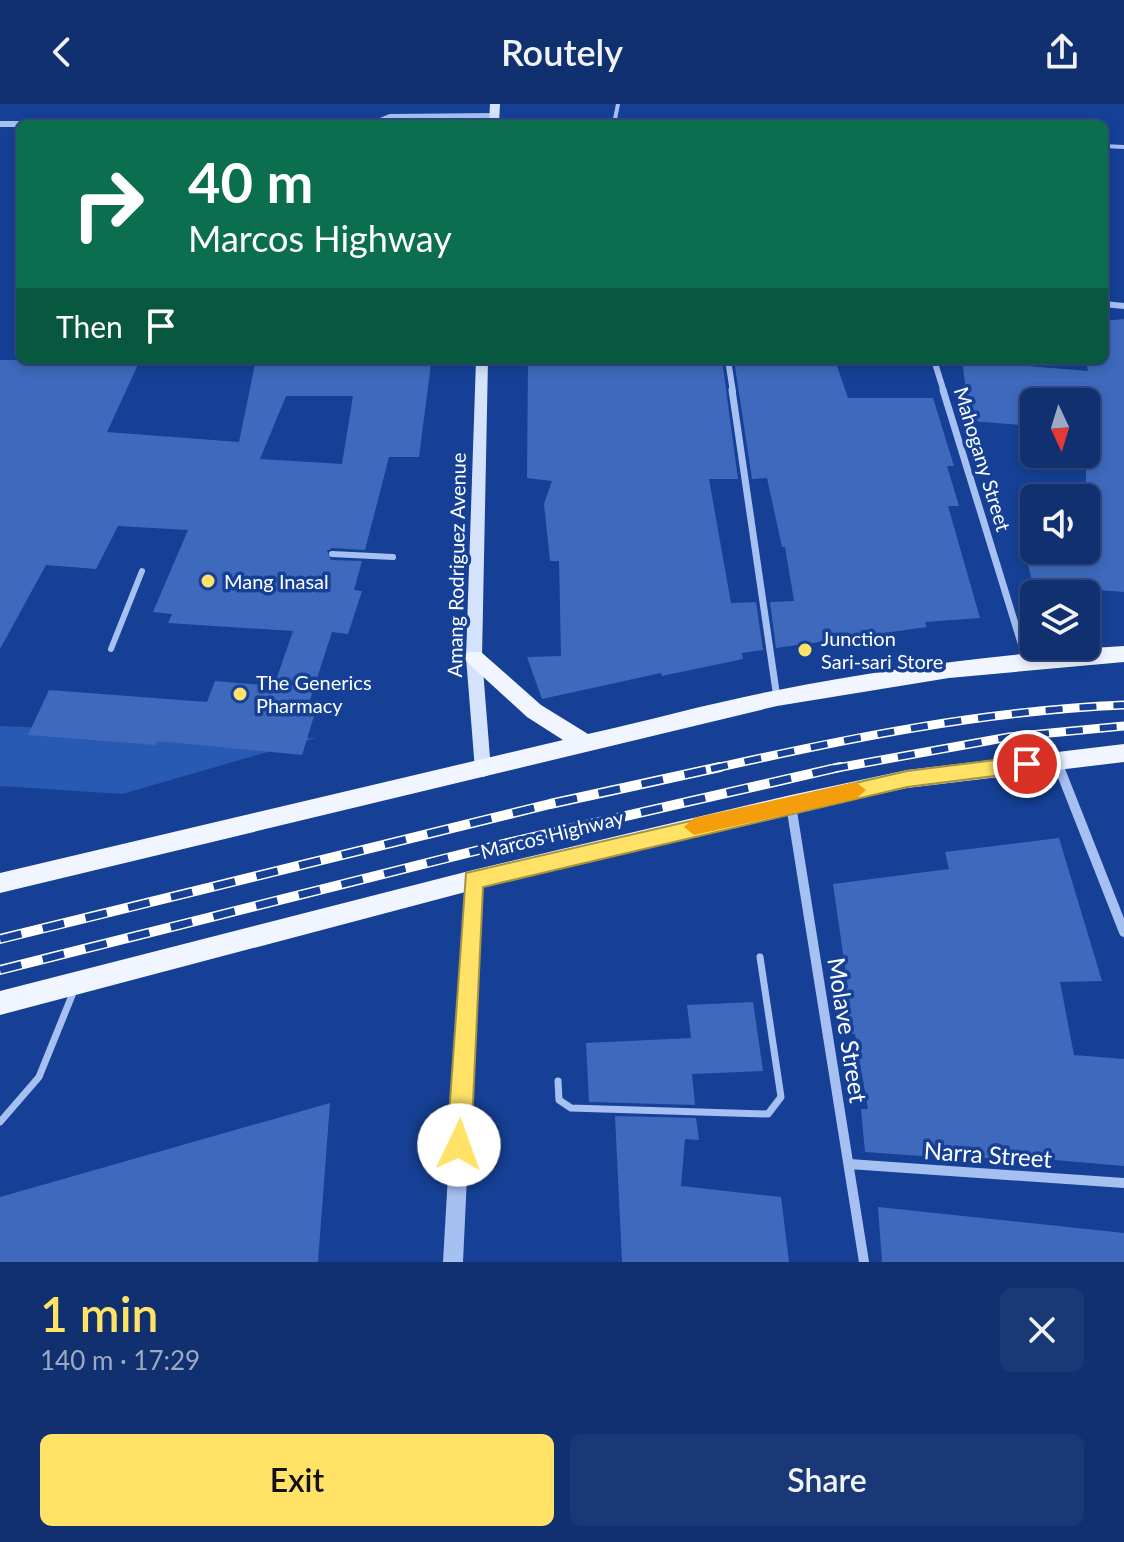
<!DOCTYPE html>
<meta charset="utf-8">
<style>
body{margin:0;font-family:Lato,sans-serif;background:#193875;color:#f1f3f6;height:100vh;display:flex;flex-direction:column;font-size:30px;white-space:nowrap}
*{box-sizing:border-box;margin:0}
p{font-size:26px;color:#9ca9c3}
.icon{flex:none;width:44px;height:44px;fill:none;stroke:currentColor;stroke-width:2;stroke-linecap:round;stroke-linejoin:round}
.map{position:relative;height:1158px;overflow:hidden}
.drawer{display:flex;flex-direction:column;background:#103070;flex:1}
.drawer>*{flex:none}
.top-card{position:absolute;left:16px;top:16px;width:1092px;height:244px;border-radius:12px;box-shadow:0 4px 12px #0003,0 0 0 2px #304b83;background:#0b6e4f;color:#fff;overflow:hidden}
.needle{width:52px;rotate:176deg}
.controls{position:absolute;left:1020px;top:284px;display:grid;gap:16px}
.controls a{display:grid;place-items:center;width:80px;height:80px;border-radius:12px;background:#103070;box-shadow:0 4px 12px #0003,0 0 0 2px #304b83;font-size:40px}
.pin{position:absolute;display:grid;place-items:center;width:68px;height:68px;color:#fff;margin:-34px;border:4px solid #fff;border-radius:50%;box-shadow:0 2px 8px #0007}
.me{position:absolute;width:88px;margin:-44px;rotate:3deg;stroke-linejoin:round;filter:drop-shadow(0 0 6px #0008)}
.turn{display:flex;align-items:center;gap:28px;height:168px;padding:0 40px;font-size:36px}
.turn .icon{width:104px;height:104px;stroke-width:2.5}
.turn b{display:block;font-size:56px;line-height:68px}
.then{display:flex;align-items:center;height:76px;padding:0 40px;background:#0003;gap:16px;font-size:30px}
.round{display:grid;place-items:center;flex:none;width:84px;height:84px;border-radius:12px;background:#193875}
.head{display:flex;align-items:center;justify-content:space-between;height:136px;padding:0 40px}
h1{font-size:48px;font-weight:600;line-height:60px;color:#ffe266}
.cta{display:flex;gap:16px;margin-top:auto;padding:16px 40px}
.cta a{flex:1;height:92px;border-radius:12px;background:#ffe266;color:#111;font-size:32px;font-weight:600;line-height:92px;text-align:center}
.cta a+a{background:#193875;color:#f1f3f6}
header{display:flex;justify-content:space-between;align-items:center;height:104px;padding:0 40px;background:#103070;font-size:36px;font-weight:600}
.map>svg:first-child{display:block}
.green{fill:#2859b3}
.building{fill:#3e69bc;fill-rule:evenodd}
.lines{fill:none;stroke-linecap:round;stroke-linejoin:round}
.service-far2{stroke:#a6c0f1;stroke-width:4}
.service-far1{stroke:#a6c0f1;stroke-width:6}
.service{stroke:#a6c0f1;stroke-width:7}
.minor-far2{stroke:#a6c0f1;stroke-width:6}
.minor-far1{stroke:#a6c0f1;stroke-width:7}
.minor{stroke:#a6c0f1;stroke-width:10}
.tertiary{fill:#a6c0f1;fill-rule:evenodd}
.secondary{fill:#d5e2fc;fill-rule:evenodd}
.primary{fill:#f0f5ff;fill-rule:evenodd}
.rail-far1-casing{stroke:#fff;stroke-width:9}
.rail-casing{stroke:#fff;stroke-width:10}
.rail-far1{stroke:#164095;stroke-width:6;stroke-dasharray:17;stroke-linecap:butt}
.rail{stroke:#164095;stroke-width:7;stroke-dasharray:22;stroke-linecap:butt}
.route{fill:#ffe266;stroke:#a69342;stroke-width:2}
.slow{fill:#f59e0b}
.poi-dot{fill:#ffe266;stroke:#164095;stroke-width:3}
.labels{text-anchor:middle;dominant-baseline:central;stroke-width:7;stroke-linejoin:round;paint-order:stroke}
.street-label{font-size:20px;fill:#fff;stroke:#164095}
.poi-label{font-size:20px;fill:#fff;stroke:#164095;text-anchor:start}
.near-street-label{font-size:24px;fill:#fff;stroke:#164095}
</style>
<header><svg class="icon" aria-label="back" viewBox="0 0 24 24"><path d="M15 5l-7 7 7 7"/></svg>Routely<svg class="icon" aria-label="share" viewBox="0 0 24 24"><path d="M12 15V3M7 8l5-5 5 5M5 13v7h14v-7"/></svg></header>
<div class="map">
<svg width="1124" height="1158" viewBox="0 0 1124 1158">
<rect width="100%" height="100%" fill="#164095"/>
<!-- green -->
<polygon class="green" points="0,622 316,634 122,690 0,682"/>
<!-- building -->
<g class="building">
<polygon points="1124,215 1124,488 1072,484 1073,490 1036,490 1022,440 1034,440 1034,446 1086,446 1086,353 1050,350 1086,350 1086,298 1034,298 1034,322 970,317 962,256 1002,256 1003,260 1088,267 1086,256 1104,256 1104,217"/>
<path d="M0,256H140L107,328L239,338L255,260H431L419,353H389L365,446L332,444L327,447L331,456L362,457L354,486L362,487L348,530L332,528L306,608L315,609L302,651L157,637L156,641L28,631L49,586L207,598L215,577L274,582L293,527L168,519L172,510L153,508L188,426L118,422L96,465L46,461L0,545ZM286,292H353L342,360L260,355Z"/>
<polygon points="722,256 738,375 709,375 731,499 756,498 763,546 742,549 743,555 662,572 661,569 542,595 527,553 561,552 559,457 550,457 544,400 552,377 527,374 528,257"/>
<polygon points="734,256 835,256 848,294 933,294 954,362 947,362 959,402 948,402 980,514 925,518 927,523 776,544 770,498 794,497 785,443 782,443 767,374 752,375"/>
<polygon points="1059,734 1102,877 1060,878 1074,951 1124,955 1124,1062 1043,1055 1045,1064 948,1048 949,1054 865,1048 861,1005 868,1005 855,930 846,930 836,885 848,884 833,780 949,765 945,748"/>
<polygon points="753,898 763,967 692,970 695,1001 589,998 586,939 691,934 687,901"/>
<polygon points="330,999 318,1158 0,1158 0,1093"/>
<polygon points="615,1012 696,1014 699,1036 685,1035 681,1082 781,1093 789,1158 622,1158"/>
<polygon points="878,1103 1124,1129 1124,1158 882,1158"/>
</g>
<g class="lines">
<!-- service-far2 -->
<g class="service-far2">
<polyline points="614,20 618,0"/>
<polyline points="1104,42 1124,43"/>
</g>
<!-- service-far1 -->
<g class="service-far1">
<polyline points="332,450 393,453"/>
<polyline points="111,545 142,467"/>
</g>
<!-- service -->
<g class="service">
<polyline points="558,977 559,996 571,1004 768,1010 781,993 760,853"/>
<polyline points="0,1018 39,973 75,884"/>
</g>
<!-- minor-far2 -->
<g class="minor-far2">
<polyline points="0,20 20,20"/>
<polyline points="47,20 378,18 390,13 495,12"/>
<polyline points="1104,200 1124,202"/>
<polyline points="728,256 733,288"/>
<polyline points="934,256 944,288"/>
</g>
<!-- minor-far1 -->
<g class="minor-far1">
<polyline points="732,286 777,594"/>
<polyline points="943,286 1026,555"/>
<polyline points="1057,657 1060,665"/>
</g>
<!-- minor -->
<g class="minor">
<polyline points="1059,663 1124,828"/>
<polyline points="791,701 864,1158"/>
<polyline points="849,1060 1124,1079"/>
</g>
<!-- tertiary -->
<polygon class="tertiary" points="473,769 479,771 481,776 463,1158 443,1158 465,776 467,771"/>
<!-- secondary -->
<g class="secondary">
<polygon points="490,0 500,0 499,20 489,20"/>
<polygon points="476,256 488,256 482,553 491,666 489,671 483,673 477,671 475,666 466,553"/>
</g>
<!-- primary -->
<g class="primary">
<path d="M1124,542V558L949,574L777,602L0,789V769L563,636L527,613L467,558L464,553L467,548H481L541,601L588,630C651,616 714,598 778,586C892,563 1008,549 1124,542Z"/>
<polygon points="1124,640 1124,658 907,684 791,709 473,786 0,911 0,887 473,766 791,691 907,666"/>
</g>
<!-- rail-far1 casing -->
<g class="rail-far1-casing">
<g id="rail-far1">
<path d="M711,665C850,634 981,607 1124,601"/>
<polyline points="831,665 1009,633 1124,622"/>
</g>
</g>
<!-- rail casing -->
<g class="rail-casing">
<g id="rail">
<polyline points="0,835 550,700 720,663"/>
<polyline points="0,866 503,740 840,663"/>
</g>
</g>
<!-- rail-far1 -->
<use href="#rail-far1" class="rail-far1"/>
<!-- rail -->
<use href="#rail" class="rail"/>
</g>
<!-- route -->
<polygon class="route" points="1027,652 1036,660 1027,668 907,683 483,783 471,1041 468,1050 459,1053 451,1050 447,1041 466,769 907,667"/>
<!-- slow -->
<polygon class="slow" points="856,678 866,686 856,695 694,731 684,723 694,714"/>
<!-- markers -->
<g class="poi-dot">
<circle cx="208" cy="477" r="8"/>
<circle cx="805" cy="546" r="8"/>
<circle cx="240" cy="590" r="8"/>
</g>
<g class="labels">
<!-- street labels -->
<g class="street-label">
<text transform="translate(983 355) rotate(73)">Mahogany Street</text>
<text transform="translate(456 461) rotate(-89)">Amang Rodriguez Avenue</text>
<text transform="translate(552 730) rotate(-14)">Marcos Highway</text>
</g>
<!-- poi labels -->
<g class="poi-label">
<text x="224" y="477">Mang Inasal</text>
<text x="821" y="534">Junction<tspan x="821" dy="23">Sari-sari Store</tspan></text>
<text x="256" y="578">The Generics<tspan x="256" dy="23">Pharmacy</tspan></text>
</g>
<!-- near-street labels -->
<g class="near-street-label">
<text transform="translate(848 926) rotate(81)">Molave Street</text>
<text transform="translate(988 1050) rotate(4)">Narra Street</text>
</g>
</g>
</svg>
<div class="controls">
<a><svg class="needle" viewBox="-14 -14 28 28"><path d="M0-13l5 13h-10z" fill="#e53935"/><path d="M0 13l5-13h-10z" fill="#9ca9c3"/></svg></a>
<a><svg class="icon" aria-label="sound" viewBox="0 0 24 24"><path d="M4 9h4l5-4v14l-5-4H4zM17 9q2 3 0 6"/></svg></a>
<a><svg class="icon" aria-label="layers" viewBox="0 0 24 24"><path d="M12 4l9 5-9 5-9-5zM3 14l9 5 9-5"/></svg></a>
</div>
<div class="pin" style="left:1027px;top:660px;background:#d93025"><svg class="icon" aria-label="arrive" viewBox="0 0 24 24"><path d="M6 21V4h12l-3 4 3 4H6"/></svg></div>
<svg class="me" style="left:459px;top:1041px" viewBox="-20 -20 40 40"><circle r="19" fill="#fff"/><path d="M0-13L10 11 0 6-10 11z" fill="#ffe266"/></svg>
<div class="top-card">
<div class="turn"><svg class="icon" aria-label="right" viewBox="0 0 24 24"><path d="M7 20v-9h11M14 6l5 5-5 5"/></svg><div><b>40 m</b>Marcos Highway</div></div>
<div class="then">Then<svg class="icon" aria-label="arrive" viewBox="0 0 24 24"><path d="M6 21V4h12l-3 4 3 4H6"/></svg></div>
</div>
</div>
<section class="drawer">
<div class="head"><div><h1>1 min</h1><p>140 m · 17:29</p></div><a class="round"><svg class="icon" aria-label="close" viewBox="0 0 24 24"><path d="M6 6l12 12M18 6L6 18"/></svg></a></div>
<div class="cta"><a>Exit</a><a>Share</a></div>
</section>
